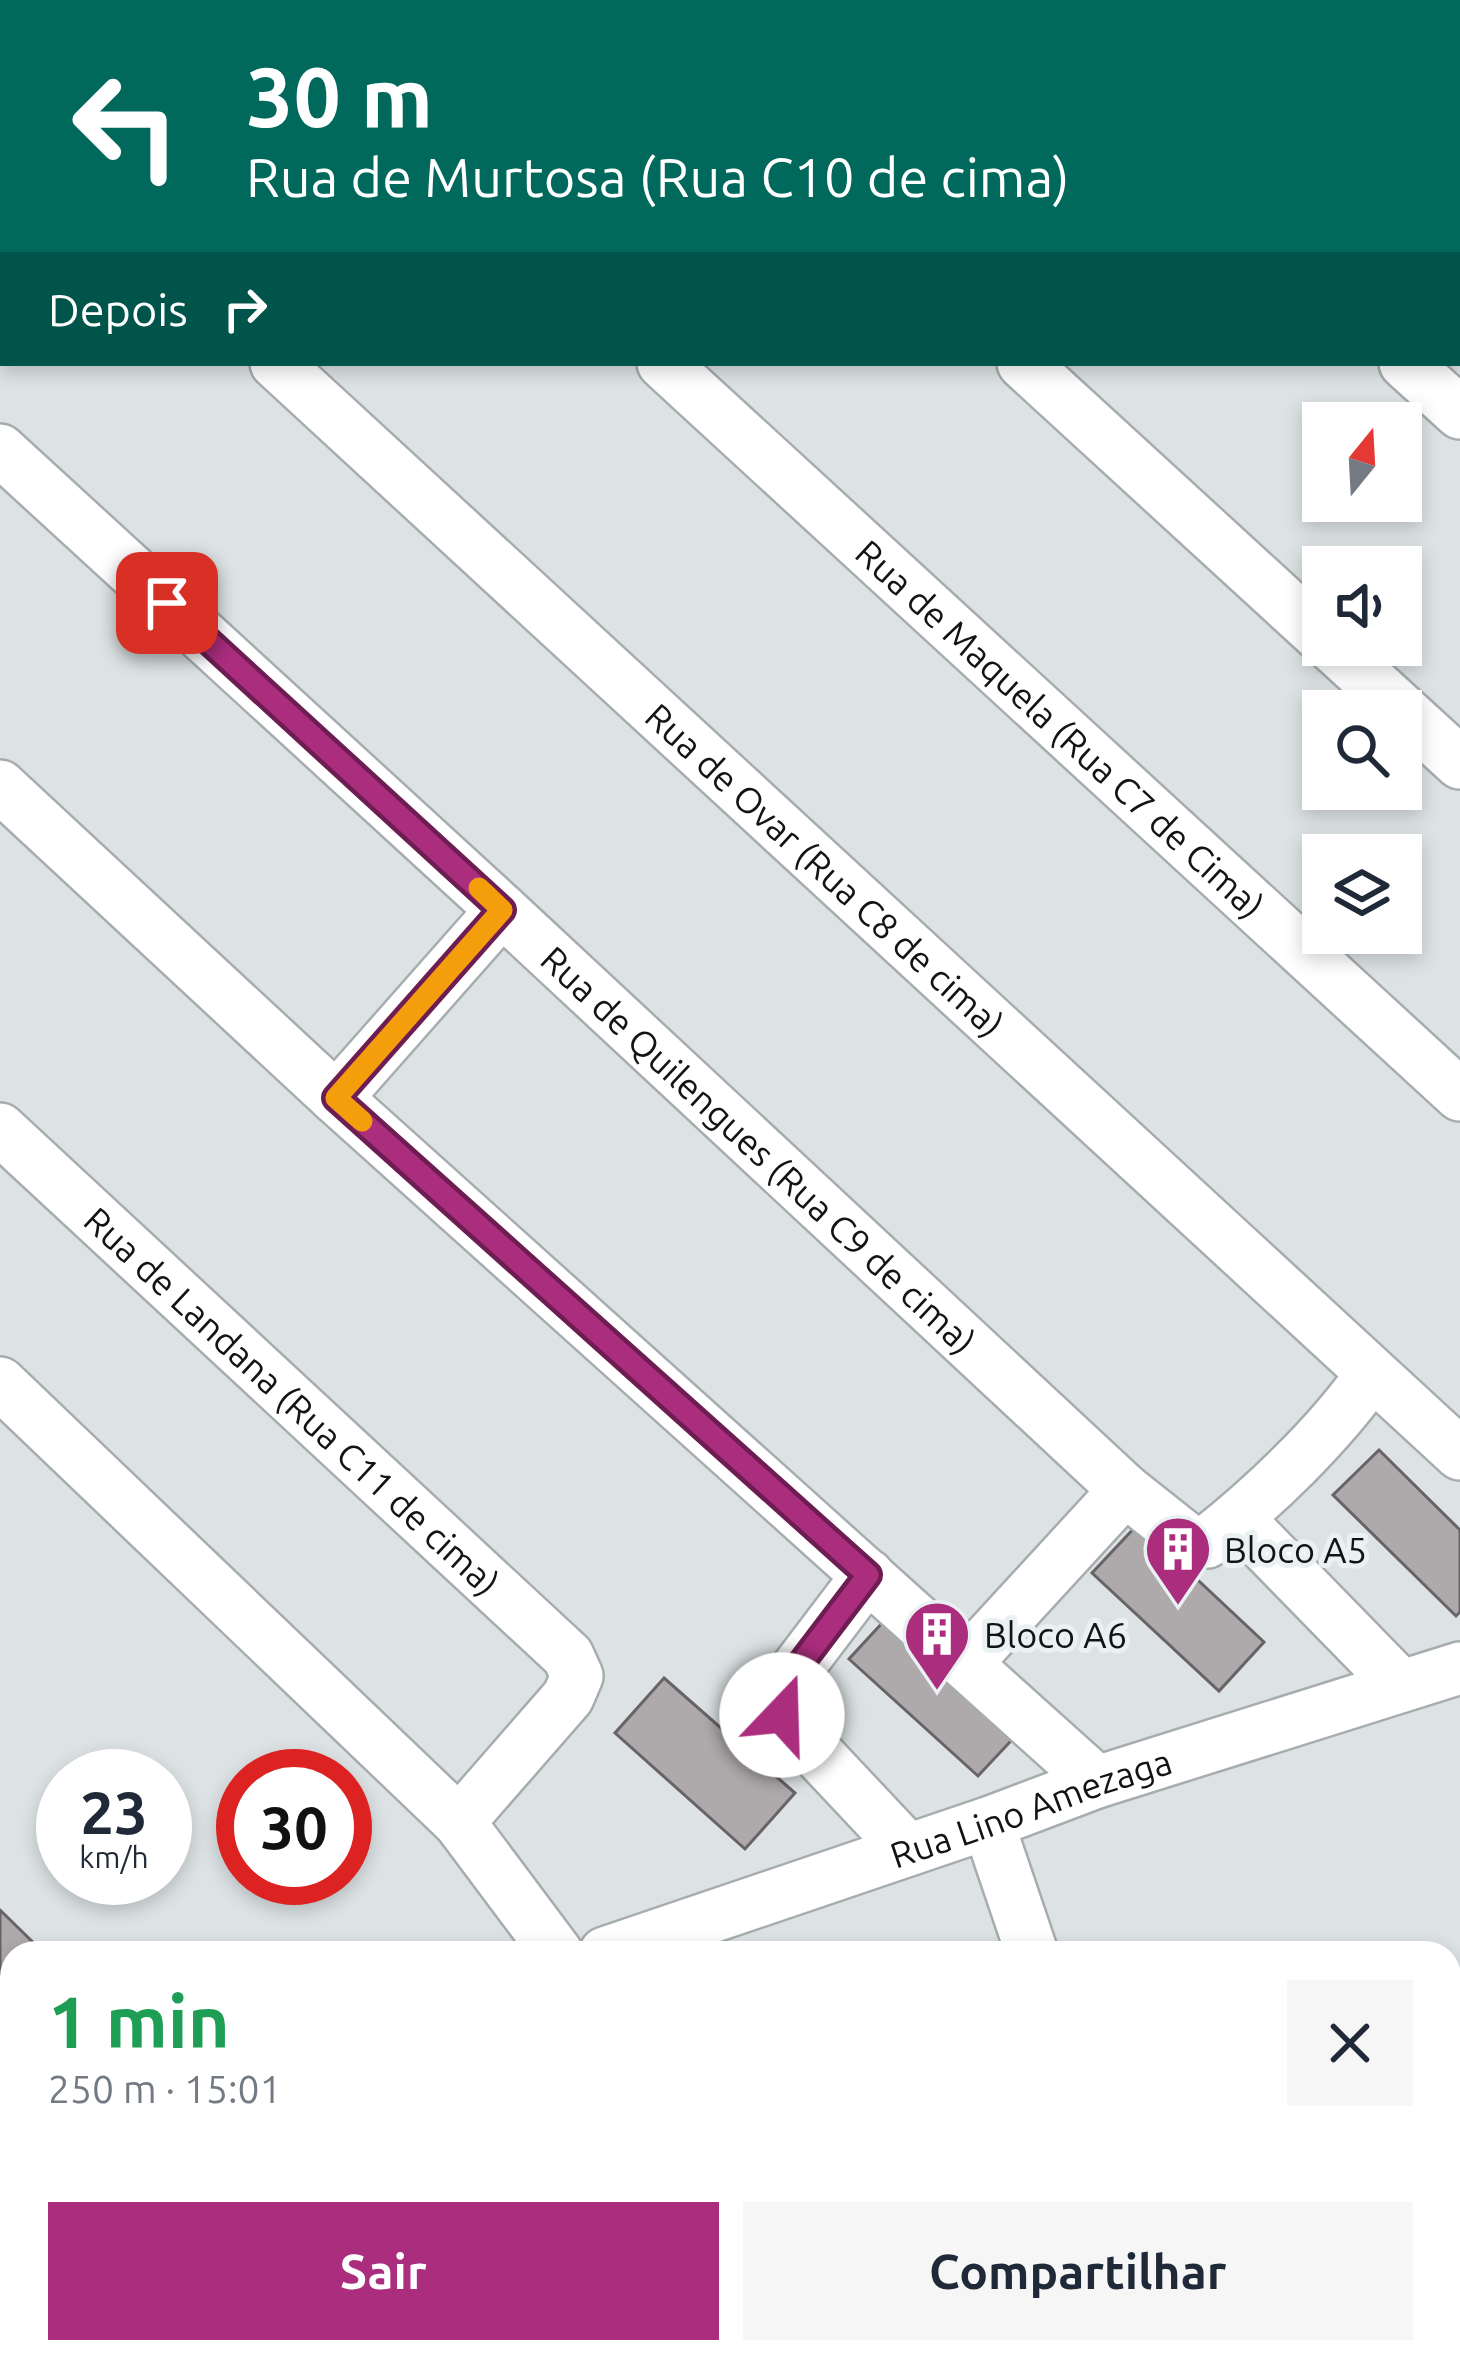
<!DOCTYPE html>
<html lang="pt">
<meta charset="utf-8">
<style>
body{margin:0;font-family:Ubuntu,sans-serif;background:#f6f6f7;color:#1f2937;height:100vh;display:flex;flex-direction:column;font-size:45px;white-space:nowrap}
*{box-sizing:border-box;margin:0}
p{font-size:39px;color:#747a83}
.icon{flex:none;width:66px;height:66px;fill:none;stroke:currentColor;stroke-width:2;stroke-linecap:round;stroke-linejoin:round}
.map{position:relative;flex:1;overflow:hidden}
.side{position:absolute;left:0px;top:1941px;width:1461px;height:423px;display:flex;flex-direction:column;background:#fff;border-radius:36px 36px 0 0;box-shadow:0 6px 18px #0003}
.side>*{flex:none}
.top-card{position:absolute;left:0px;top:0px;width:1461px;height:366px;box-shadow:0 6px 18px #0003;background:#00695c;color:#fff;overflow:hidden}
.needle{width:78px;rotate:18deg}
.controls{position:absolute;left:1302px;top:402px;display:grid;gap:24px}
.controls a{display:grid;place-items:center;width:120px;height:120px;border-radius:0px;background:#fff;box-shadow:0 6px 18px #0003;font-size:60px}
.speed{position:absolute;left:36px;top:1749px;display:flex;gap:24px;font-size:60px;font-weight:700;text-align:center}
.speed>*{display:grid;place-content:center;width:156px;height:156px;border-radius:50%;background:#fff;box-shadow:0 6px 18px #0003;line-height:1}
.speed small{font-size:30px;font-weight:400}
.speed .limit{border:18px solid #d22;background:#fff;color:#111}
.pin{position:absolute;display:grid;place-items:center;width:102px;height:102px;color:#fff;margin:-51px;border-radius:24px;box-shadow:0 6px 18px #0006}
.me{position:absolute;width:132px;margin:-66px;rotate:21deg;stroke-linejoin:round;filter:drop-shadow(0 0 9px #0008)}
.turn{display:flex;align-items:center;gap:42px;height:252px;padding:0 48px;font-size:54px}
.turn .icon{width:156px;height:156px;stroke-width:2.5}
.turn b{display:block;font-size:84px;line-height:102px}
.then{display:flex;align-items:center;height:114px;padding:0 48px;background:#0003;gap:24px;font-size:45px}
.round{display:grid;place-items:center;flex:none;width:126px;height:126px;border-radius:0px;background:#f6f6f7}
.overview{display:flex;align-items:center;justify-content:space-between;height:204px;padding:0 48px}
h1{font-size:72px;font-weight:700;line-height:90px;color:#1e9e55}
.action{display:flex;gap:24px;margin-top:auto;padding:24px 48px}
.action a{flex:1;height:138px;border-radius:0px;background:#aa2d7e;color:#fff;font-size:48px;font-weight:700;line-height:138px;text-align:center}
.action a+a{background:#f6f6f7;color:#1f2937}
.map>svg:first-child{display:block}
.building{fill:#aea9ab;stroke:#686366;stroke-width:3}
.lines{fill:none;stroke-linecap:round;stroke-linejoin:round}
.minor-casing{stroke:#a7adae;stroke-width:56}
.minor{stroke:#fff;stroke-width:51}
.route-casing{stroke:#6e1d52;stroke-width:30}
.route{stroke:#aa2d7e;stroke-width:21}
.slow{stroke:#f59e0b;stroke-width:21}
.labels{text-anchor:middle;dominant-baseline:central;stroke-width:10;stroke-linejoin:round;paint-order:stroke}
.street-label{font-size:36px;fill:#121414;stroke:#eaf1f2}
.poi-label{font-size:36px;fill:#121414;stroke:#eaf1f2;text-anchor:start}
</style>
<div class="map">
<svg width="1460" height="2363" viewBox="0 0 1460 2363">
<rect width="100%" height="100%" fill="#dde3e5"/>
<!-- building -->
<g class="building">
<polygon points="1379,1450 1460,1530 1460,1612 1456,1616 1333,1495"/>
<polygon points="1138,1524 1264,1642 1219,1691 1092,1573"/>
<polygon points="895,1609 1024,1727 978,1776 849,1659"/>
<polygon points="664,1678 795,1793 745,1849 615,1733"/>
<polygon points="0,1910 44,1953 12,1953 12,2022 0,2010"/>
</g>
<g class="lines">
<!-- minor casing -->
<g class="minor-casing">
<g id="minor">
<polyline points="268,0 271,3"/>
<polyline points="626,0 629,3"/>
<polyline points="1012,0 1015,3"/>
<polyline points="1443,0 1447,3"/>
<polyline points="1203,3 1206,0"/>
<polyline points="0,107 3,110"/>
<polyline points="0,267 3,264"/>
<path id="s1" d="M276,363L1460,1454"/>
<path id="s2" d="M663,363L1460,1095"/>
<polyline points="1023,363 1323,638"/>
<polyline points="1405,363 1460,413"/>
<path id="s3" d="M0,450L502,910L1125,1490L1188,1540L1207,1542C1264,1497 1329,1435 1371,1375"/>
<polyline points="1331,645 1460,763"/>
<polyline points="0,786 336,1098 1097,1782"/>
<polyline points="336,1098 502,910"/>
<path id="s4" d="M0,1129L568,1656L577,1676L568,1697L459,1822"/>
<polyline points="0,1383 459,1822 557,1953"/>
<polyline points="1237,1518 1401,1686"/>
<polyline points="868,1575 783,1687 782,1716 908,1850"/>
<polyline points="966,1663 1125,1490"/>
<polyline points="988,1823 1032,1953"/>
<path id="s5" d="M605,1953L988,1823L1097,1782L1460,1668"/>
<polyline points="1449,2139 1460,2134"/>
<polyline points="0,2178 12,2173"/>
<polyline points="1165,2352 1169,2363"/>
<polyline points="352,2363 353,2352"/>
<polyline points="432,2363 469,2352"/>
</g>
</g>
<!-- minor -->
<use href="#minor" class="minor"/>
</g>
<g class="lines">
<!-- route casing -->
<g class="route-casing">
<polyline id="route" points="167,603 502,910 336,1098 868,1575 783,1687 782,1715"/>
</g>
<!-- route -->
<use href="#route" class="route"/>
<!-- slow -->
<polyline class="slow" points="362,1121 336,1098 502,910 479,888"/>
</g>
<!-- icons -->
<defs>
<g id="building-pin" transform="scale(3.45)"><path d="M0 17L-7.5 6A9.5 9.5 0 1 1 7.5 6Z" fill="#aa2d7e" stroke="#eaf1f2"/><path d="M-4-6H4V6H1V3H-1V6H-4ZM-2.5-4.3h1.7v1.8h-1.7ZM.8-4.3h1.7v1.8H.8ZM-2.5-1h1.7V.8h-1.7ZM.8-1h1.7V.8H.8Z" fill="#fff"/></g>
</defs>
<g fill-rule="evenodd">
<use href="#building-pin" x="1178" y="1549"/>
<use href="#building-pin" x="937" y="1634"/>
</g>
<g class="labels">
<!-- street labels -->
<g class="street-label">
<text stroke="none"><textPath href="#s2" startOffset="540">Rua de Maquela (Rua C7 de Cima)</textPath></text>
<text stroke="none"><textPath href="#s1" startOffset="747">Rua de Ovar (Rua C8 de cima)</textPath></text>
<text stroke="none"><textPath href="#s3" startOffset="1032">Rua de Quilengues (Rua C9 de cima)</textPath></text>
<text stroke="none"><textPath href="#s4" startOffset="399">Rua de Landana (Rua C11 de cima)</textPath></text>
<text stroke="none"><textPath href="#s5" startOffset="450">Rua Lino Amezaga</textPath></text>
</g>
<!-- poi labels -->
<g class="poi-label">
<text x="1224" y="1549">Bloco A5</text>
<text x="984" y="1634">Bloco A6</text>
</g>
</g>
</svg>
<div class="controls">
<a><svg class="needle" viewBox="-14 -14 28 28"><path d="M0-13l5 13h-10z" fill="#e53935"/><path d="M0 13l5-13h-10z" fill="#747a83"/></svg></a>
<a><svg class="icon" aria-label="sound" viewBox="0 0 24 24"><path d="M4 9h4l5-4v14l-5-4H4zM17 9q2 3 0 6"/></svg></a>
<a><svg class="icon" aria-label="search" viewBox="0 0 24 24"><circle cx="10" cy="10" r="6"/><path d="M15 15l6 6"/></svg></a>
<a><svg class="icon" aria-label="layers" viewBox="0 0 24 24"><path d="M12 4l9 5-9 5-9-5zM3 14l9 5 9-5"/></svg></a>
</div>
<div class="speed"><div>23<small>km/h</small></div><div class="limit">30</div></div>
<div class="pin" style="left:167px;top:603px;background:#d93025"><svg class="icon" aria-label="arrive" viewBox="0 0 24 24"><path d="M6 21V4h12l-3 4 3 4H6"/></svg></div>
<svg class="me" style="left:782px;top:1715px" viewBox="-20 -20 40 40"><circle r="19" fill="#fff"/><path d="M0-13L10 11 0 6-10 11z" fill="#aa2d7e"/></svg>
<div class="top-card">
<div class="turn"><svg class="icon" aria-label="left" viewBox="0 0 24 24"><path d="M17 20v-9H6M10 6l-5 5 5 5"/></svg><div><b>30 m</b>Rua de Murtosa (Rua C10 de cima)</div></div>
<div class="then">Depois<svg class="icon" aria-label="right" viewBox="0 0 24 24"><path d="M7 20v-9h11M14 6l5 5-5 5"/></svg></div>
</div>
<section class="side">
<div class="overview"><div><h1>1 min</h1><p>250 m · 15:01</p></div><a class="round"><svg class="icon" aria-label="close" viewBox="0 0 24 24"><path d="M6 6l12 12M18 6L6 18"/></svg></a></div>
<div class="action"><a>Sair</a><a>Compartilhar</a></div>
</section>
</div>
